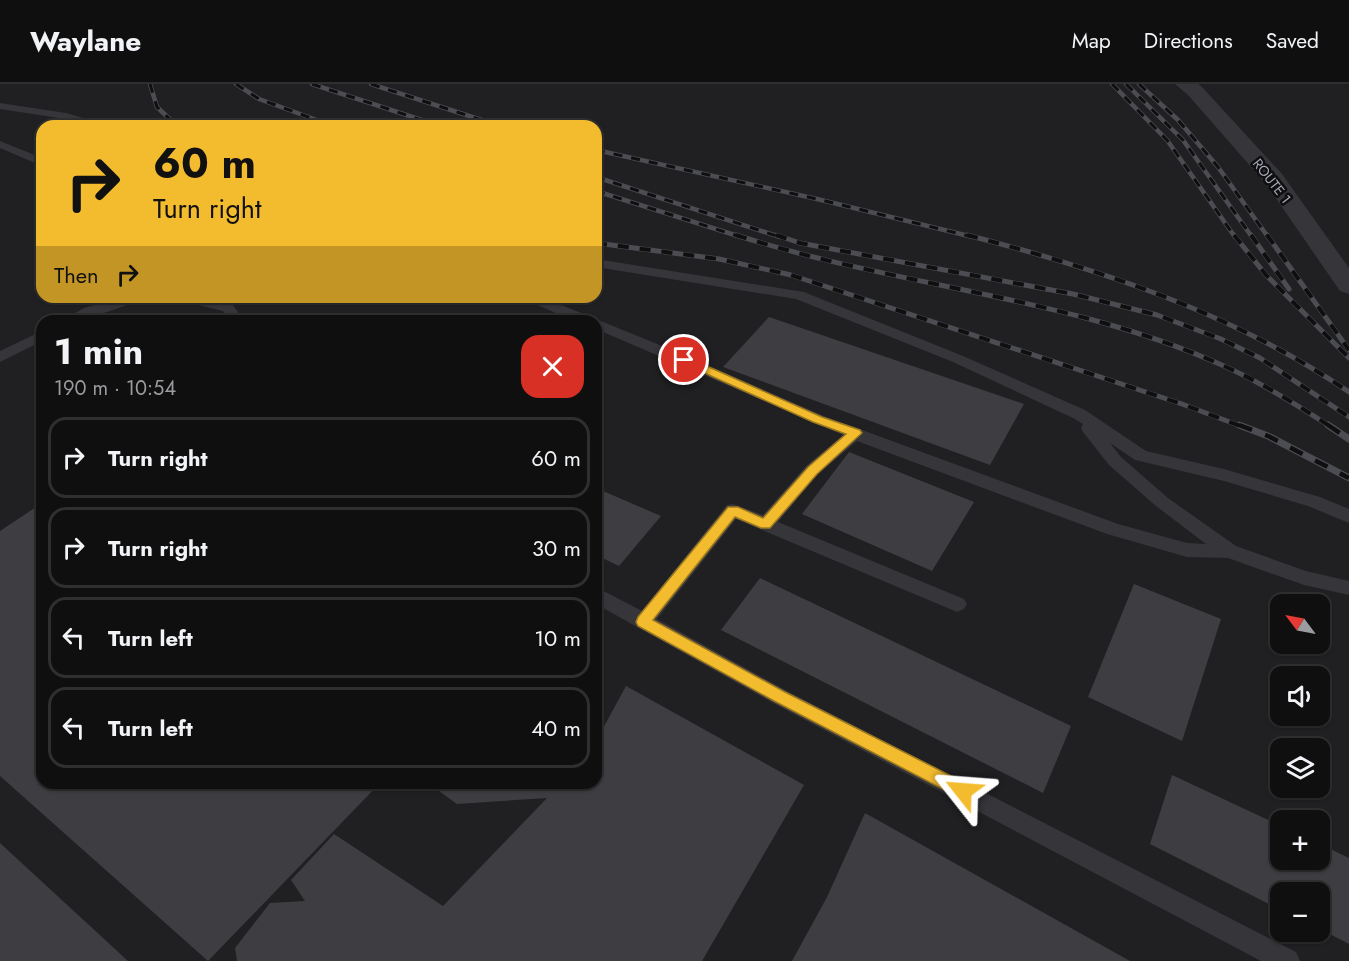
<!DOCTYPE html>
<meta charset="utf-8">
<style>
body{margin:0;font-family:Jost,sans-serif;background:#181819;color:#f1f3f6;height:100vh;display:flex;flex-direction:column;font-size:22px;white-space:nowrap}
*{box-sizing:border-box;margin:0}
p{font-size:20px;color:#9b9c9f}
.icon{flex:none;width:33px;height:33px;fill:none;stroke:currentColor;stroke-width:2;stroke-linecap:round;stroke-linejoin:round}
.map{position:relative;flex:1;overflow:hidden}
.drawer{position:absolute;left:36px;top:231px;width:566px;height:474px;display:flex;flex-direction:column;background:#0f0f10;border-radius:18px;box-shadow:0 2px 4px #0004,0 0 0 2px #2f2f30}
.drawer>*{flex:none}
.banner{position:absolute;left:36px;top:36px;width:566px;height:183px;border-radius:18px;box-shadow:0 2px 4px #0004,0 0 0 2px #2f2f30;background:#f3bb2e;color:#111;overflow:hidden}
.needle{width:39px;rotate:302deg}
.controls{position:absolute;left:1270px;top:510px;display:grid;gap:12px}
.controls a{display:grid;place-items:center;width:60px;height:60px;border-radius:12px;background:#0f0f10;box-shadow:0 2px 4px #0004,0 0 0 2px #2f2f30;font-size:30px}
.pin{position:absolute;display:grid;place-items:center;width:51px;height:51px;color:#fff;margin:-26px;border:3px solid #fff;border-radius:50%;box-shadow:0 2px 6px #0007}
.me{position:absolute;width:66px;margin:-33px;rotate:298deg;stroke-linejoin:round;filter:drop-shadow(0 0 4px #0008)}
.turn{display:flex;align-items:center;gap:21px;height:126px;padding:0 18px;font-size:27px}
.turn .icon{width:78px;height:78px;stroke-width:2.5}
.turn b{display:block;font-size:42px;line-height:51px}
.then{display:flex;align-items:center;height:57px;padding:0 18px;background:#0003;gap:12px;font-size:22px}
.round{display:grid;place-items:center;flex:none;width:63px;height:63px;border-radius:18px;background:#181819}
.summary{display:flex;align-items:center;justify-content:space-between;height:102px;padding:0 18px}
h1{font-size:36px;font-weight:700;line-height:45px}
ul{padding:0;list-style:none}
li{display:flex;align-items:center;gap:18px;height:81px;margin:0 12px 9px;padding:0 6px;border:3px solid #2f2f30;border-radius:18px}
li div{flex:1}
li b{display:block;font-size:22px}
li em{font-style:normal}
header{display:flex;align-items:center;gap:36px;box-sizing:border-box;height:84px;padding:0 30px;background:#0f0f10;border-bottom:2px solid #2f2f30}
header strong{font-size:28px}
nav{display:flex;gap:33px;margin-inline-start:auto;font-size:21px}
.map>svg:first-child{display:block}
.built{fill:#202022;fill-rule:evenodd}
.building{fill:#3e3e42}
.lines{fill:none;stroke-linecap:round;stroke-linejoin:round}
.lane{fill:#35353a;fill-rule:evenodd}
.street{fill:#35353a;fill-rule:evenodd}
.rail-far2-casing{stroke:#4c4d53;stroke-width:4.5}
.rail-far1-casing{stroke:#4c4d53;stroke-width:5}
.rail-casing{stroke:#4c4d53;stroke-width:7}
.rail-far2{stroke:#0f0f10;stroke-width:3;stroke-dasharray:9;stroke-linecap:butt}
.rail-far1{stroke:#0f0f10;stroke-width:4;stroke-dasharray:11;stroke-linecap:butt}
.rail{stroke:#0f0f10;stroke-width:4.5;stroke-dasharray:14;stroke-linecap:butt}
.route{fill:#f3bb2e;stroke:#9e7a1e;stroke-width:1.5}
.labels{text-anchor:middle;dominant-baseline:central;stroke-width:5;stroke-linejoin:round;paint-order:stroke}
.far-street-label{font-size:14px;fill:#a5a9b6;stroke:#0f0f10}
</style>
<header>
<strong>Waylane</strong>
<nav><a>Map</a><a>Directions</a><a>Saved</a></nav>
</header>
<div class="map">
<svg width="1349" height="877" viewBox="0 0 1349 877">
<rect width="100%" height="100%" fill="#141415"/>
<!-- built -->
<path class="built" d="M0,0H1349V877H0ZM42,42H596V213H42ZM42,237H596V699H42ZM1281,520H1320V560H1281ZM1281,592H1320V632H1281ZM1281,664H1320V704H1281ZM1281,736H1320V776H1281ZM1281,808H1320V848H1281Z"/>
<!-- building -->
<g class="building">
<polygon points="769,233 1024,320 990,381 723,283"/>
<polygon points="849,368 974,418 932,487 802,430"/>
<polygon points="596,404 661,432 619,482 596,471"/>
<polygon points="42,419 42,699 380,699 208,877 0,692 0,447"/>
<polygon points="760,494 1071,642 1043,709 721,546"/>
<polygon points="1134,500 1221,535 1182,657 1088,613"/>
<polygon points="626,602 804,701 702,877 237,877 235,864 270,819 305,817 291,796 334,750 443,822 547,714 457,720 428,699 596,699 596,657"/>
<polygon points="1172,691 1281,742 1281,776 1320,776 1320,760 1349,774 1349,860 1320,845 1320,808 1281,808 1281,826 1150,760"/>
<polygon points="865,729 1130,877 792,877 827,813"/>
<polygon points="0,759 128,877 0,877"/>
</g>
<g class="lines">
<!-- lane -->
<g class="lane">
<polygon points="0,19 66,29 110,42 91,42 65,35 0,25"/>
<polygon points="0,57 42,74 42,82 0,64"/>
<polygon points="596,175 804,208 963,272 1085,326 1146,367 1224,385 1320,413 1349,425 1349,439 1308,422 1224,397 1135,376 1110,359 1121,373 1168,414 1236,462 1306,487 1349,497 1349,511 1304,501 1228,474 1187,473 1107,450 857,357 818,390 778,438 964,515 967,520 964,525 957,528 950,525 736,435 657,535 787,607 1296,868 1300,877 1261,877 773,619 596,520 596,503 642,527 727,421 733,420 763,431 806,382 843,351 596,245 596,237 575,237 525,216 523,213 542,213 689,273 824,332 1118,440 1187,459 1206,460 1156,422 1109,381 1083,348 1081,344 1083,340 1073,334 953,278 796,215 596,183"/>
<path d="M122,213H144L142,216C116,224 88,237 62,237L84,224Z"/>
<polygon points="177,213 201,213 233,221 244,237 230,237 223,227 179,216"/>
<polygon points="42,247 42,257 0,278 0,267"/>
</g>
<!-- street -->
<polygon class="street" points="1175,0 1198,0 1202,3 1282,90 1349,184 1349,210 1340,207 1266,100 1188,11"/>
<!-- rail-far2 casing -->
<g class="rail-far2-casing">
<g id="rail-far2">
<polyline points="150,0 157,23 177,42"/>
<polyline points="236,0 259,15 333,42"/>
<polyline points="312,0 440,42"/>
<polyline points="371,0 500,42"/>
<polyline points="1112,0 1167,56 1235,153"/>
<polyline points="1126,0 1183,56 1252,153"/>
<polyline points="1139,0 1178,36 1218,83 1268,153"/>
<polyline points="596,66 817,115 973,153"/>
<polyline points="596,93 780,153"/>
<polyline points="596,107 741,153"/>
</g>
</g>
<!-- rail-far1 casing -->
<g class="rail-far1-casing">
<g id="rail-far1">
<path d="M736,151C897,203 1069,212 1224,282C1262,299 1296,320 1331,343"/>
<polyline points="776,151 800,159 1073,210 1157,231 1221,255 1260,274 1349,333"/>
<path d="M967,151C1102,186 1233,229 1349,308"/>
<polyline points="1234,151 1266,191 1349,274"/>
<polyline points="1251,151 1289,205"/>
<polyline points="1267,151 1349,266"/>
<polyline points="596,159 719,175 791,191 1182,320 1243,343"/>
</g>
</g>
<!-- rail casing -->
<g class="rail-casing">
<g id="rail">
<polyline points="1239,341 1268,352 1349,394"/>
<polyline points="1328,341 1349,355"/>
</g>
</g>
<!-- rail-far2 -->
<use href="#rail-far2" class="rail-far2"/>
<!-- rail-far1 -->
<use href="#rail-far1" class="rail-far1"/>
<!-- rail -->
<use href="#rail" class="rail"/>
</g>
<!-- route -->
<polygon class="route" points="684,272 822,333 860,346 862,349 817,390 770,444 761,444 735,433 653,536 785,608 969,701 971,707 969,712 963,715 956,712 774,617 638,542 636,538 638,533 728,423 738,423 763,434 808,383 846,350 813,338 680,278 680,273"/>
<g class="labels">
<!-- far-street labels -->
<g class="far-street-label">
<text transform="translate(1272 97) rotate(52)">ROUTE 1</text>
</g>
</g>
</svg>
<div class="controls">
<a><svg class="needle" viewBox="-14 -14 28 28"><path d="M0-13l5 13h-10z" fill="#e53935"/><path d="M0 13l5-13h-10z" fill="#9b9c9f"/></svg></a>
<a><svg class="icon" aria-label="sound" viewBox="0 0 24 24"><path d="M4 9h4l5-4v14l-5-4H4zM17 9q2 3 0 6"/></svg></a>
<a><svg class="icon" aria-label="layers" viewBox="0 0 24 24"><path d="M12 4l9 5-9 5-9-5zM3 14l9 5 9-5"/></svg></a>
<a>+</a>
<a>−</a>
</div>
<div class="pin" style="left:684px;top:276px;background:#d93025"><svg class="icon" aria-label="arrive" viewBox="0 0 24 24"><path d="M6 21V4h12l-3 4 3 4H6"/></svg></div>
<svg class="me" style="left:963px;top:707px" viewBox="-20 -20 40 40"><path d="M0-17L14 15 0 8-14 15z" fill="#f3bb2e" stroke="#fff" stroke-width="4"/></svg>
<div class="banner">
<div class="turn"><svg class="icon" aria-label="right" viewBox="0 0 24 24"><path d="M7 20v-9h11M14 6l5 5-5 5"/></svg><div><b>60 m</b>Turn right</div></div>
<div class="then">Then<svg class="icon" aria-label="right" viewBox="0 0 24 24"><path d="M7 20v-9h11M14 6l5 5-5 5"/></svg></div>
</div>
<section class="drawer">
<div class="summary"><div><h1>1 min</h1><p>190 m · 10:54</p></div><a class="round" style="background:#d93025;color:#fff"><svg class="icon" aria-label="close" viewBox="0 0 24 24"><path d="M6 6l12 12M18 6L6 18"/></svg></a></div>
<ul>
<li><svg class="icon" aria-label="right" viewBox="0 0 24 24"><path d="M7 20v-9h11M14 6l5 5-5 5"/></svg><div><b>Turn right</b></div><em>60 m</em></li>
<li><svg class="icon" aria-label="right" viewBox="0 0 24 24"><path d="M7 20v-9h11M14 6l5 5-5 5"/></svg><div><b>Turn right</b></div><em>30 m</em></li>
<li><svg class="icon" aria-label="left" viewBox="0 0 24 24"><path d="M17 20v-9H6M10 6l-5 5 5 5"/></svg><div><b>Turn left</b></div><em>10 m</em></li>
<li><svg class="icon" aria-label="left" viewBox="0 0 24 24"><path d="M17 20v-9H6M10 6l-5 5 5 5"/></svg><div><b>Turn left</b></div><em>40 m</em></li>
</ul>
</section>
</div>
